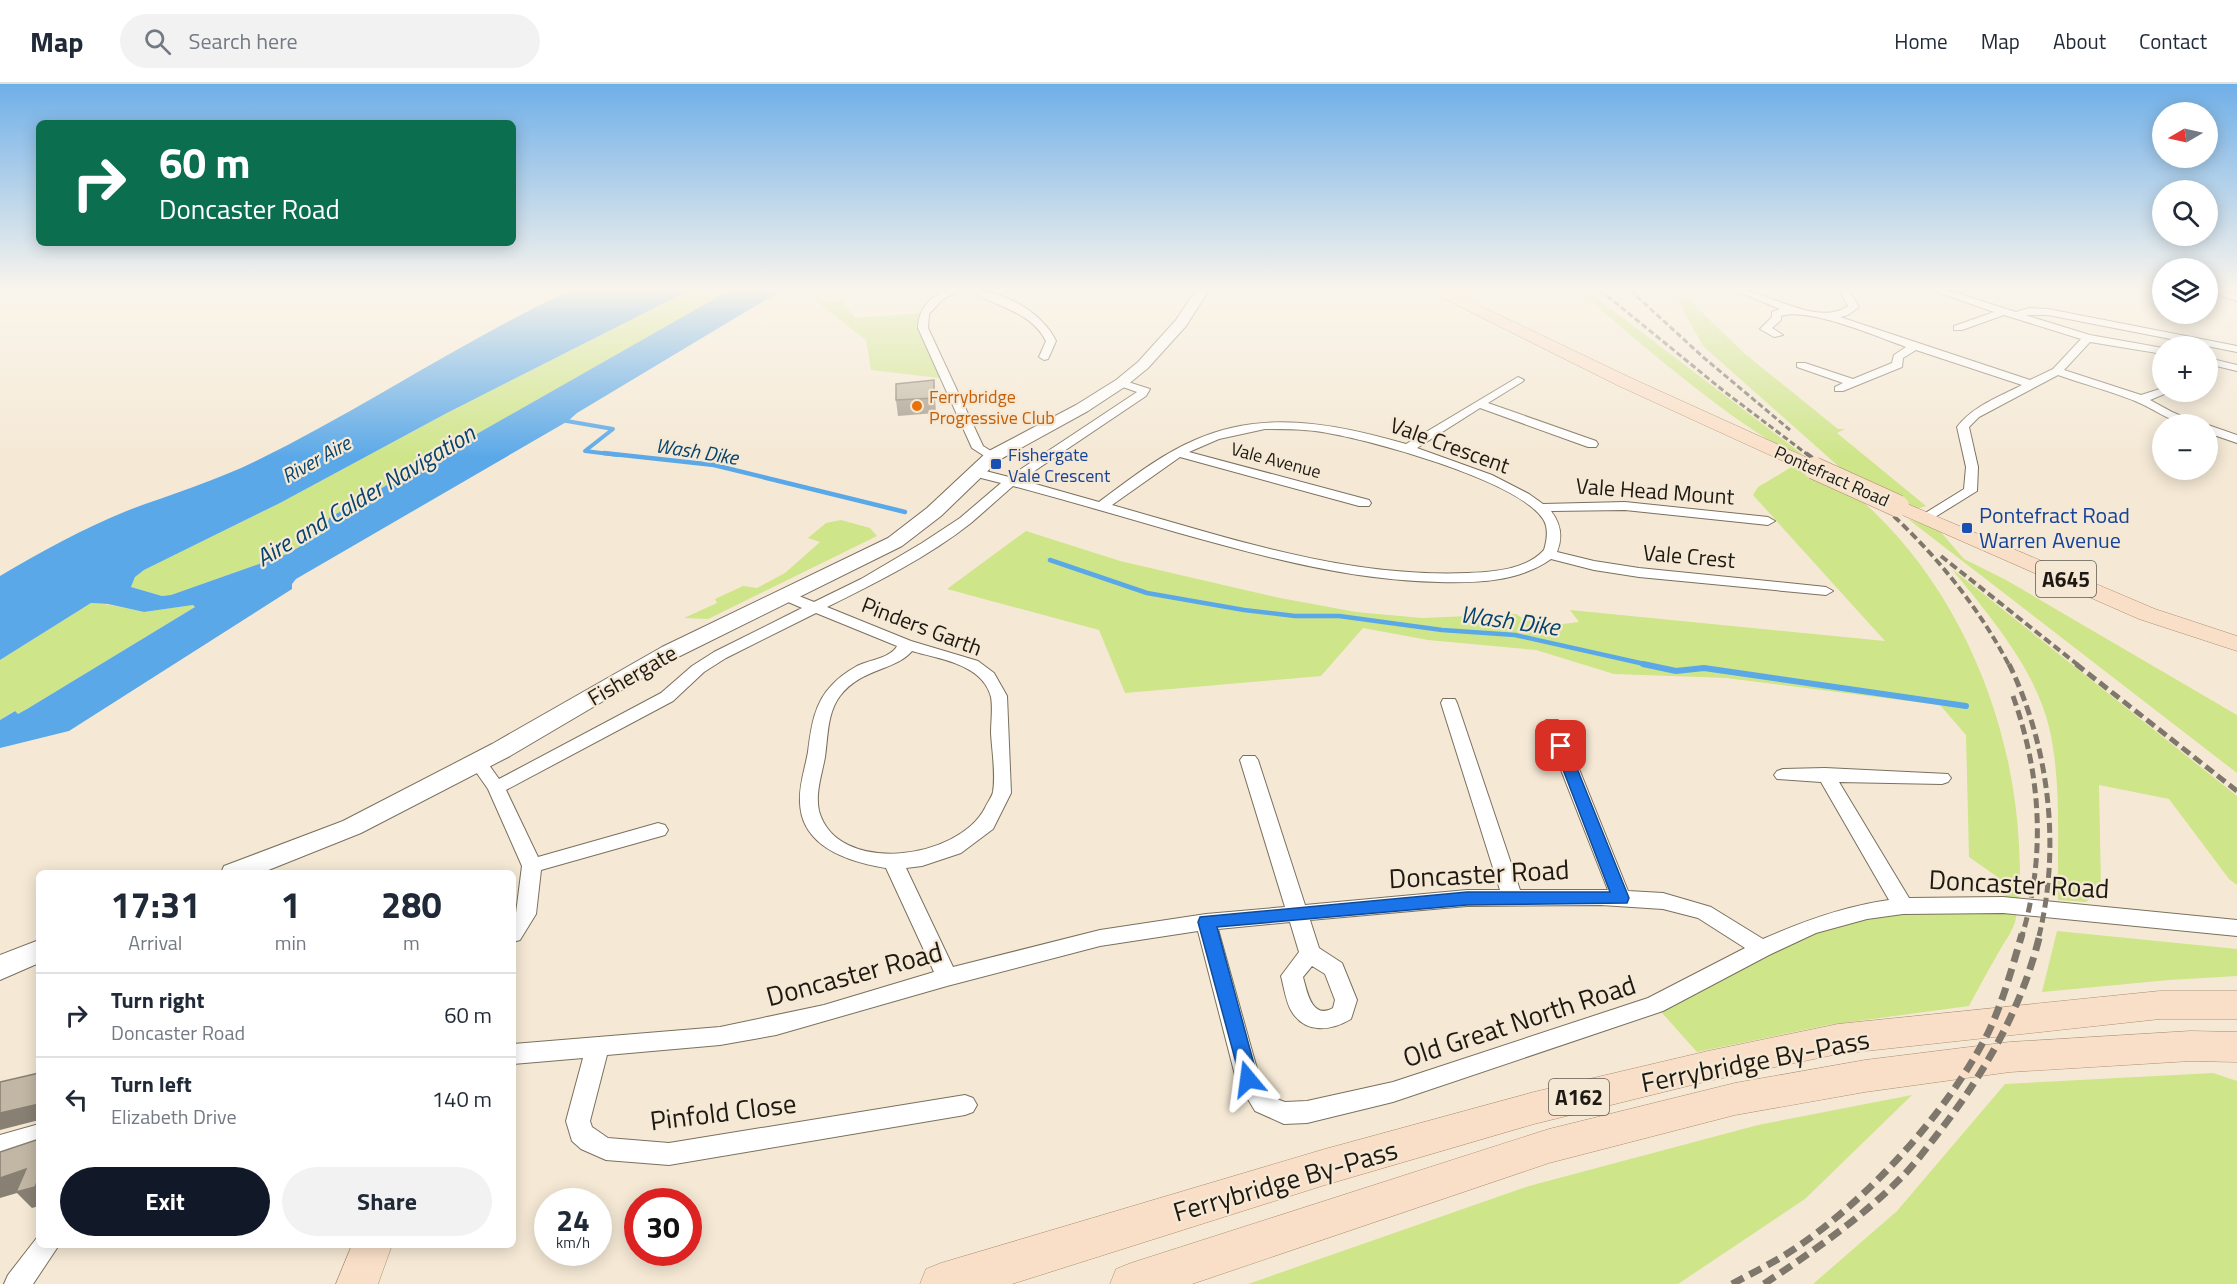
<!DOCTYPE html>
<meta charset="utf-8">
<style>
body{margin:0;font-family:"Titillium Web",sans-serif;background:#f2f2f3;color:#1f2937;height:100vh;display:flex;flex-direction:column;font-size:22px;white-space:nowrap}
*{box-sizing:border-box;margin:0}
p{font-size:20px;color:#747a83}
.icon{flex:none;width:33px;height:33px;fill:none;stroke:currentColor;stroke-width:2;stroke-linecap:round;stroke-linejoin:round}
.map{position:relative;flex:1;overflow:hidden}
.side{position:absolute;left:36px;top:786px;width:480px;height:378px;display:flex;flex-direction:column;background:#fff;border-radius:9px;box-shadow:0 3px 15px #0003}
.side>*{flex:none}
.banner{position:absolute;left:36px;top:36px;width:480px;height:126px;border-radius:9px;box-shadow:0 3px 15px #0003;background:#0b6e4f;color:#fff;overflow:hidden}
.needle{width:39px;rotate:261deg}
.tools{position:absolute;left:2152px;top:18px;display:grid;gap:12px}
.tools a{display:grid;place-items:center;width:66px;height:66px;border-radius:50%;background:#fff;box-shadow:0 3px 15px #0003;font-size:30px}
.speed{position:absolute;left:534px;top:1104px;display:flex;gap:12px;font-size:30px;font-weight:700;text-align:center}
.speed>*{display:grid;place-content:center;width:78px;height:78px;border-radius:50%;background:#fff;box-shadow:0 3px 15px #0003;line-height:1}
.speed small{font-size:15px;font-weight:400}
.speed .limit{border:9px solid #d22;background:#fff;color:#111}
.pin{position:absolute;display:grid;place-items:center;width:51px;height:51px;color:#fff;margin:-26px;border-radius:12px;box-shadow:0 3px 9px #0006}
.me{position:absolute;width:66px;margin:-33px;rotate:344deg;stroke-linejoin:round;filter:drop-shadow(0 0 4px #0008)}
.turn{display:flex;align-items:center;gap:21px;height:126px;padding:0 24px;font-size:27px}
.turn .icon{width:78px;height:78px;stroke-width:2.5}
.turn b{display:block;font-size:42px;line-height:51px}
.eta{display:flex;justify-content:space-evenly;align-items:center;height:102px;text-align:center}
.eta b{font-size:36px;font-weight:700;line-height:42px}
.cta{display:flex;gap:12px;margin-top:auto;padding:12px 24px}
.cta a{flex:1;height:69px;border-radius:36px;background:#111827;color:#fff;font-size:24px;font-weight:700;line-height:69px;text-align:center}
.cta a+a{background:#f2f2f3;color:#1f2937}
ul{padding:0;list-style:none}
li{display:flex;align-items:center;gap:18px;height:84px;padding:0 24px;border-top:2px solid #e0e1e3}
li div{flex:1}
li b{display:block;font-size:22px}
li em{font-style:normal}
header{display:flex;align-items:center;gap:36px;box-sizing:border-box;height:84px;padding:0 30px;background:#fff;border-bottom:2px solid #e0e1e3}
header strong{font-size:28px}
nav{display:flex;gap:33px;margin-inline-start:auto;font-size:21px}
.search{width:420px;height:54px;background:#f2f2f3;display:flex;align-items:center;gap:15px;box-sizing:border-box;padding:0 21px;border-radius:33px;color:#747a83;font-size:22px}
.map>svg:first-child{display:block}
.green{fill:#cee589}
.water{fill:#5aa8e8}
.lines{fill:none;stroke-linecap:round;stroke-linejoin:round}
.stream-far2{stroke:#5aa8e8;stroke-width:4}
.stream-far1{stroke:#5aa8e8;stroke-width:4.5}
.stream{stroke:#5aa8e8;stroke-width:6}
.minor-casing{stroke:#7a705e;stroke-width:2}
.secondary-casing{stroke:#7a705e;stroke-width:2}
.primary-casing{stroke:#aa8c71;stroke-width:1}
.minor{fill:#fff;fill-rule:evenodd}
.secondary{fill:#fff;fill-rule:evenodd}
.primary{fill:#fadfc8;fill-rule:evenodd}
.rail-far3{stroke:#7f776b;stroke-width:3;stroke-dasharray:6 3;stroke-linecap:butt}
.rail-far2{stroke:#7f776b;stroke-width:4;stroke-dasharray:8 4;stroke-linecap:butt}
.rail-far1{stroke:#7f776b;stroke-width:5;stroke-dasharray:10 5;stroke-linecap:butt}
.rail{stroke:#7f776b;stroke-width:7;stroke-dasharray:13 7;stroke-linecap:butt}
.primary-bridge-casing{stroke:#aa8c71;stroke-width:23;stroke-linecap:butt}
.primary-bridge{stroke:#fadfc8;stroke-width:22}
.wall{fill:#a79d8d}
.shaded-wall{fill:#888073}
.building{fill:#c2b7a4;stroke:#888073;stroke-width:1.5}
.route{fill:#1a73e8;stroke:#114b97;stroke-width:1.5}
.food-dot{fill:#e8710a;stroke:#f5e9d5;stroke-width:2}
.transit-dot{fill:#1a4fb4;stroke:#f5e9d5;stroke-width:2}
.labels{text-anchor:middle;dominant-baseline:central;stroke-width:4.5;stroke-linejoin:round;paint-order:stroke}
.far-food-label{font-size:18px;fill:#c56008;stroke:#f5e9d5;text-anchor:start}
.far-transit-label{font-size:18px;fill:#164399;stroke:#f5e9d5;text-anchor:start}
.far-street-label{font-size:18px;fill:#1e1a13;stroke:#f5e9d5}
.far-water-label{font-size:20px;font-style:italic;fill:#06436d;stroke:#f5e9d5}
.shield{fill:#f5e9d5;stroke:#5e584d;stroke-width:1.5}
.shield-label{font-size:21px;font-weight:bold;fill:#1e1a13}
.street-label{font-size:22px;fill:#1e1a13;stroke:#f5e9d5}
.transit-label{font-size:22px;fill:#164399;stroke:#f5e9d5;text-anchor:start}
.water-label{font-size:24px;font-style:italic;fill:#06436d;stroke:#f5e9d5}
.near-street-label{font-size:27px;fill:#1e1a13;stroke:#f5e9d5}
</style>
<header>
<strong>Map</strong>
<div class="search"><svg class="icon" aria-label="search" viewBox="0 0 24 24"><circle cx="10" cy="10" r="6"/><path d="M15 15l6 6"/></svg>Search here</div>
<nav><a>Home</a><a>Map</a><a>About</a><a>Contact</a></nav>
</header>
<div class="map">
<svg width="2237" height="1200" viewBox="0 0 2237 1200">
<rect width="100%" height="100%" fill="#f5e9d5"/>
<!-- green -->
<g class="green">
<polygon points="690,206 731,206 329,434 325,448 287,470 171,511 162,512 131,503 135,493 144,486 280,419 445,330"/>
<path d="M1571,206H1586L1802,370C1767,369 1614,239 1583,209L1578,210Z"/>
<polygon points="1688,215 1745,270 1838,345 1845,345 1837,349 1926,422 1917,425 1854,396 1703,262 1678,217"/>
<polygon points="842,217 855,234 924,229 923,244 948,295 871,286 866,256 817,218"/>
<path d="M1795,381C1823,394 1851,405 1873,427C1962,512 2013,639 2019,761C2020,787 2022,813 2015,838C2012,848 2005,857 2000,866C1989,885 1979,903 1969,922L1828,941L1697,968L1655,921L1762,865L1867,827L2003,821L2006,799L1969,773L1966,651L1940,621L1726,594L1614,590L1536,566L1428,556L1363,544L1321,592L1125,609L1099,546L947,505L1026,447L1120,477L1280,514L1356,528L1422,534L1516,530L1527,537L1545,534L1554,541L1579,538L1570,526L1885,557L1753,411L1758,403Z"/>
<polygon points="1908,435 1938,445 1964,475 2006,496 2237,631 2237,689"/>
<polygon points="841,436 870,444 877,452 708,535 684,534 717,519 715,515 743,502 757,504 785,489 820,458 808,454 826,439"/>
<path d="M1952,485L2237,712V801L2229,795L2169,715L2099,701L2101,804L2086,818L2058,816C2057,759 2062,698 2049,643C2034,582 1989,532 1952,485Z"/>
<polygon points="91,519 111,521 144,528 193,521 195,523 27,625 18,630 14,627 0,636 0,576"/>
<polygon points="2057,847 2237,865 2237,892 2169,896 2042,908"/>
<polygon points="2213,989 2237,997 2237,1200 1813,1200 1897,1127 2005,1000"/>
<polygon points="1912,1011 1805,1115 1678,1200 1248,1200 1529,1102 1758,1041"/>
</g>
<!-- water -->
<path class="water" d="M571,206H690L445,330L280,419L144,486L135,493L131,503L162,512L171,511L287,470L325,448L329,434L730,206H782L577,329L568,337L296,495L292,500V505L69,647L0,664V636L15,627L18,630L27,625L195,523L193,521L144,528L108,520L91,519L0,576V492C42,467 84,444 129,426C172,410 215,397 256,377C363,325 462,257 571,206Z"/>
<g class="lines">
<!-- stream-far2 -->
<polyline class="stream-far2" points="561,336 613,345 585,367 618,371"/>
<!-- stream-far1 -->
<g class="stream-far1">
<polyline points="604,369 714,381 905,428"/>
<polyline points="1050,476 1147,509 1244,526 1295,532 1339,532 1442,546 1515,551 1649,581"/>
</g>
<!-- stream -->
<polyline class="stream" points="1643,580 1676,587 1704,584 1966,622"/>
<!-- minor casing -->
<g class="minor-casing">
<g id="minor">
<path d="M946,206H960L943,215L929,230L928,244L983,362L999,372L997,375H989L972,364L918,244C919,224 928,215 946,206Z"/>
<path d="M970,206C1003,206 1042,228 1056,257L1048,275L1044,276L1039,273L1046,257C1030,226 996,224 970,206Z"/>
<path d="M1734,206C1769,206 1816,244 1848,222L1839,206H1849L1859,223L1848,231L1840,233L2030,296L2053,285L2081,255L2004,231L1962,246H1954V242L1994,228L1931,206H1947L2016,228L2029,224L2048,225L2237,262V268L2048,231H2025L2090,251L2163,264V270L2090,258L2064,286L2141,311L2163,304V308H2168L2167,309L2150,316L2172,328L2200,340C2174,343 2158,326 2135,317C2110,307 2083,300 2058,291L1979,333L1969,343L1978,383L1977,407L1927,438L1920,434L1922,431L1964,405L1966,383L1957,343C1973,322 1999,313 2022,301L1916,266L1903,274L1902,283L1843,307H1835V303L1843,299L1797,283V279H1805L1853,295L1892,279L1894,271L1906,263C1878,253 1808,223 1781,232V236L1772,244L1783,251L1774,253L1760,245L1772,233V228L1780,225Z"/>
<polygon points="2223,206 2237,211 2237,217 2208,207"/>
<polygon points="2208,274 2237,281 2237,287 2208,280"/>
<path d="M1518,293L1524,296L1522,298L1488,319L1596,357L1598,360L1596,363H1588L1480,324L1417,364L1492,391L1529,410L1543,420L1625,418L1768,433L1775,437L1768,441L1625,426L1551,427C1561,440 1563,453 1557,468L1594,477L1639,484L1826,503L1833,507L1826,511L1639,493L1594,486L1551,475C1519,498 1476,499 1438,498C1348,496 1265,473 1179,449C1124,433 1069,417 1013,402C999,414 985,427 971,439C928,473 876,499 827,523L911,557L978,577L994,589L1007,612L1011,709L993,745L961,769L922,782L906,784L953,883L1100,846L1206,830L1285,823L1240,676L1243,672H1255L1258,676L1305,821L1467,806H1500L1441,619L1443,615H1455L1457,619L1520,806H1608L1543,640L1546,636H1558L1561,640L1628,807L1663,809L1711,823L1763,855C1804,837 1845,822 1889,816L1821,698L1777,695L1774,691L1777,687L1783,685L1825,684L1948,690L1951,694L1948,698L1942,700L1839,698L1909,814L2003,813L2237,836V852L2003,829L1903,830L1867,835L1816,849L1769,871L1663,927L1393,1018L1307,1039L1284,1040L1255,1027L1236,995L1198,847L1100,862L947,902L776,951L720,961L607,971L590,1037L592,1043L608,1054L669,1059L965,1011L973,1014L977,1021L973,1028L965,1031L669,1081L606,1076L581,1065L572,1057L566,1037L583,974L513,980V960L720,943L824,921L934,888L886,784C849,778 801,763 800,718C799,701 805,685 808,668C811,644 814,619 832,601C839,593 848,587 857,582C869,576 891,574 897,562L816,529L726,574L704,588L673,617L506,706L538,773L658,739L665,741L668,746L665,751L541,786L536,830L520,856L513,858V833L516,829L522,782L488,705L469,678L472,674H484L499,695L661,609L692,582L714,568L802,524L779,514L777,511L779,508H789L814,518L861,495L922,459L960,434L1001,399L969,391L968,388L969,385L974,384L1009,393L1137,308L1117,301V297H1125L1150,305L1146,312L1021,396L1099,418C1130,395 1160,371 1195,356C1264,325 1337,340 1406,360ZM1265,345C1282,345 1299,345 1315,347C1363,353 1518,396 1543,435C1549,444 1547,456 1544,466C1526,486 1493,488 1468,489C1345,494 1229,454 1112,421L1180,373L1359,422H1369L1371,419L1369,416L1189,368L1219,355ZM912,567C939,575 983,580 991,613C993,624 991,638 991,649C992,667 996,690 993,708C992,713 987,719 985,724C958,776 837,792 819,727C815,709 822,690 825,673C828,653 827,629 840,612C861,584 895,587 912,567ZM1601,821L1663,825L1698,834L1745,864L1648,914L1393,998L1307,1017L1285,1018L1271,1013L1259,992L1218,845L1290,838L1299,868L1281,892C1284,903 1286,919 1292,928C1306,950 1331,947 1351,935L1357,916L1342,879L1319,864L1310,836L1467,822ZM1312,882L1325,890L1335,916L1333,924C1312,936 1307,908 1303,893Z"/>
<polygon points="2170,308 2187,308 2196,312 2190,315"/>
<polygon points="2208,341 2237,351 2237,359 2208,349"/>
<polygon points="39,1151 39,1161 59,1161 33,1200 4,1200 8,1191"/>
</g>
</g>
<!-- secondary casing -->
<g class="secondary-casing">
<g id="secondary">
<polygon points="1196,206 1209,206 1186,242 1148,284 1126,302 1088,327 999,376 941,432 902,462 678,573 510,672 361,749 261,789 221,789 224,782 343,737 492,660 662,563 888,454 927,424 987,368 1076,321 1116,296 1138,278 1176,236"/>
<polygon points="39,856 39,879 0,896 0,871"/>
<polygon points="39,1040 39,1070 0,1081 0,1051"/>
</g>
</g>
<!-- primary casing -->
<g class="primary-casing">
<g id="primary">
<polygon points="1427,206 1447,206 1631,294 1821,380 1824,384 1821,388 1807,388 1619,302"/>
<polygon points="1898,416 2155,525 2237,552 2237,567 2139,535 1891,426 1888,422 1891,418"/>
<polygon points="2160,907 2237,907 2237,935 2160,935 1838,970 1708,997 1534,1040 1325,1101 1012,1200 920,1200 926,1185 941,1179 1325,1065 1534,1008 1708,967 1838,940"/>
<polygon points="2191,947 2237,948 2237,978 2191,977 2010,988 1865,1008 1735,1031 1549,1079 1192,1200 1110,1200 1116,1185 1131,1179 1549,1045 1735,999 1865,976 2010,958"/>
<polygon points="352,1161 392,1161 378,1200 336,1200"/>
</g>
</g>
<!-- minor -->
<use href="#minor" class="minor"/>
<!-- secondary -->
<use href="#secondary" class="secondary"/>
<!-- primary -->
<use href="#primary" class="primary"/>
<!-- rail-far3 -->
<g class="rail-far3">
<polyline points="1600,206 1725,308 1808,371"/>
<polyline points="1630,206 1703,273 1790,346"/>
</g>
<!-- rail-far2 -->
<g class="rail-far2">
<polyline points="1806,369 1870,417"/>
<path d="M1867,408C1925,458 1973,513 2009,581"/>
<polyline points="1941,472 2078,581"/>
</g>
<!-- rail-far1 -->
<g class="rail-far1">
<path d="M2009,580C2049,662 2061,762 2039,852"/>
<polyline points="2076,580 2237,707"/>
<path d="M2013,612C2041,691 2046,771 2022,852"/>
</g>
<!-- rail -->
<g class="rail">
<path d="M1732,1200C1756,1187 1781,1175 1803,1159C1874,1109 1948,1027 1988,949C2003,918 2012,884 2022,850"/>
<path d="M1764,1200C1812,1168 1860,1135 1901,1094C1914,1081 1925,1066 1936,1052C1983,992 2022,925 2040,850"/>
</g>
<!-- primary-bridge casing -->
<g class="primary-bridge-casing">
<polyline id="primary-bridge" points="1814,384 1898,422"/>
</g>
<!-- primary-bridge -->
<use href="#primary-bridge" class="primary-bridge"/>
</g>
<!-- wall -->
<polygon class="wall" points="934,296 936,329 898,332 896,316"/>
<!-- shaded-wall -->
<g class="shaded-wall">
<polygon points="39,1019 39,1036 0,1046 0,1029"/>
<polygon points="26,1085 39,1093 39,1122 32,1124 17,1109 0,1114 0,1094"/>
</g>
<!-- building -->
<g class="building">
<polygon points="934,296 934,314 896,316 896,300"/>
<polygon points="39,989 39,1020 0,1029 0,998"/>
<polygon points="39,1055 39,1093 35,1103 16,1108 26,1085 0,1094 0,1068"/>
</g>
<!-- sky -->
<linearGradient id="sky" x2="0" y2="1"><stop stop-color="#6fafe8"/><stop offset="0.55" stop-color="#faf5ec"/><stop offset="1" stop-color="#faf5ec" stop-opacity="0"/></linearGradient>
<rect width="2237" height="374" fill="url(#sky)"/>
<!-- route -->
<polygon class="route" points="1561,657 1568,662 1629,814 1627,819 1467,821 1217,843 1258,995 1255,1001 1248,1003 1242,1001 1198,838 1200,833 1467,808 1610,808 1554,662"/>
<!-- markers -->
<circle class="food-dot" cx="917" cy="322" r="6"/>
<g class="transit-dot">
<rect x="990" y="374" width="12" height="12" rx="3"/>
<rect x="1961" y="438" width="12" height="12" rx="3"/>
</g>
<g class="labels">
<!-- far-food labels -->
<g class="far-food-label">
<text x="929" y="312">Ferrybridge<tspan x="929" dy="21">Progressive Club</tspan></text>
</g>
<!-- far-transit labels -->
<g class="far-transit-label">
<text x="1008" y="370">Fishergate<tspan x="1008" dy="21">Vale Crescent</tspan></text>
</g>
<!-- far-street labels -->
<g class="far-street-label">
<text transform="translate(1276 376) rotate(15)">Vale Avenue</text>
<text transform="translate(1832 392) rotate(24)">Pontefract Road</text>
</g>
<!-- far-water labels -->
<g class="far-water-label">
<text transform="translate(697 367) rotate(9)">Wash Dike</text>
<text transform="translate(316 375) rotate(-29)">River Aire</text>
</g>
<!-- shield labels -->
<g class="shield">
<rect x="2036" y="477" width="60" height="36" rx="4.5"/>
<rect x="1549" y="995" width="60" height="36" rx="4.5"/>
</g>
<g class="shield-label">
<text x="2066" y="495">A645</text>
<text x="1579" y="1013">A162</text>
</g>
<!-- street labels -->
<g class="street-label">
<text transform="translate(1450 361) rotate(20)">Vale Crescent</text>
<text transform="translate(1655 407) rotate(4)">Vale Head Mount</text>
<text transform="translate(1689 472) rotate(5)">Vale Crest</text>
<text transform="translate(922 542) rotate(21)">Pinders Garth</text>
<text transform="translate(632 591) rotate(-30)">Fishergate</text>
</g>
<!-- transit labels -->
<g class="transit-label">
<text x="1979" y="431">Pontefract Road<tspan x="1979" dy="25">Warren Avenue</tspan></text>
</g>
<!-- water labels -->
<g class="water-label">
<text transform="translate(365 411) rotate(-31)">Aire and Calder Navigation</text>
<text transform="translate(1510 536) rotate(8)">Wash Dike</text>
</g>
<!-- near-street labels -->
<g class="near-street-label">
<text transform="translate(1479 789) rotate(-3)">Doncaster Road</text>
<text transform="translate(2019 799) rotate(3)">Doncaster Road</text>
<text transform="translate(854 889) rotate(-15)">Doncaster Road</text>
<text transform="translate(1519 936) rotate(-18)">Old Great North Road</text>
<text transform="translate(1755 976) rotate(-11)">Ferrybridge By-Pass</text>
<text transform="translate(723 1027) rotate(-7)">Pinfold Close</text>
<text transform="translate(1285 1096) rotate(-16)">Ferrybridge By-Pass</text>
</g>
</g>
</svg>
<div class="tools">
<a><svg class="needle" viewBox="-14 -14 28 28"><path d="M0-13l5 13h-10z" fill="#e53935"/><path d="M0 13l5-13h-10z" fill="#747a83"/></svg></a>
<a><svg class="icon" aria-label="search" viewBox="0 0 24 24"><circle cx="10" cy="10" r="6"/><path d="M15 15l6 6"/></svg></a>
<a><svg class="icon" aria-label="layers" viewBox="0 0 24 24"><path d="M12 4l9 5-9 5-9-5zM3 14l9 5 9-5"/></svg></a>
<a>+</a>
<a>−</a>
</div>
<div class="speed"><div>24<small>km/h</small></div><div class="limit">30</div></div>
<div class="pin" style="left:1561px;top:662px;background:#d93025"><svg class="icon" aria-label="arrive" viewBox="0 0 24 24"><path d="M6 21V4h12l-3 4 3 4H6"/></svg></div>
<svg class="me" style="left:1248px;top:995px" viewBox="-20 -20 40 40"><path d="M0-17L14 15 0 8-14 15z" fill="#1a73e8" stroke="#fff" stroke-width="4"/></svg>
<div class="banner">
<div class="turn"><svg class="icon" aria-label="right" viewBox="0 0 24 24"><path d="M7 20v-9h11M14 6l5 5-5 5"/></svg><div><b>60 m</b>Doncaster Road</div></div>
</div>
<section class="side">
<div class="eta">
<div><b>17:31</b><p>Arrival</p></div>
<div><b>1</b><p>min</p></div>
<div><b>280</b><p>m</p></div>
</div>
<ul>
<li><svg class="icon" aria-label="right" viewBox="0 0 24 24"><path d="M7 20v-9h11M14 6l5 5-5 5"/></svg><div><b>Turn right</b><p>Doncaster Road</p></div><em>60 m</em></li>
<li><svg class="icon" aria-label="left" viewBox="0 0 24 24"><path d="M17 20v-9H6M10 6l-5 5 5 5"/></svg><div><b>Turn left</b><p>Elizabeth Drive</p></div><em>140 m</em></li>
</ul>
<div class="cta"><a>Exit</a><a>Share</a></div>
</section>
</div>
